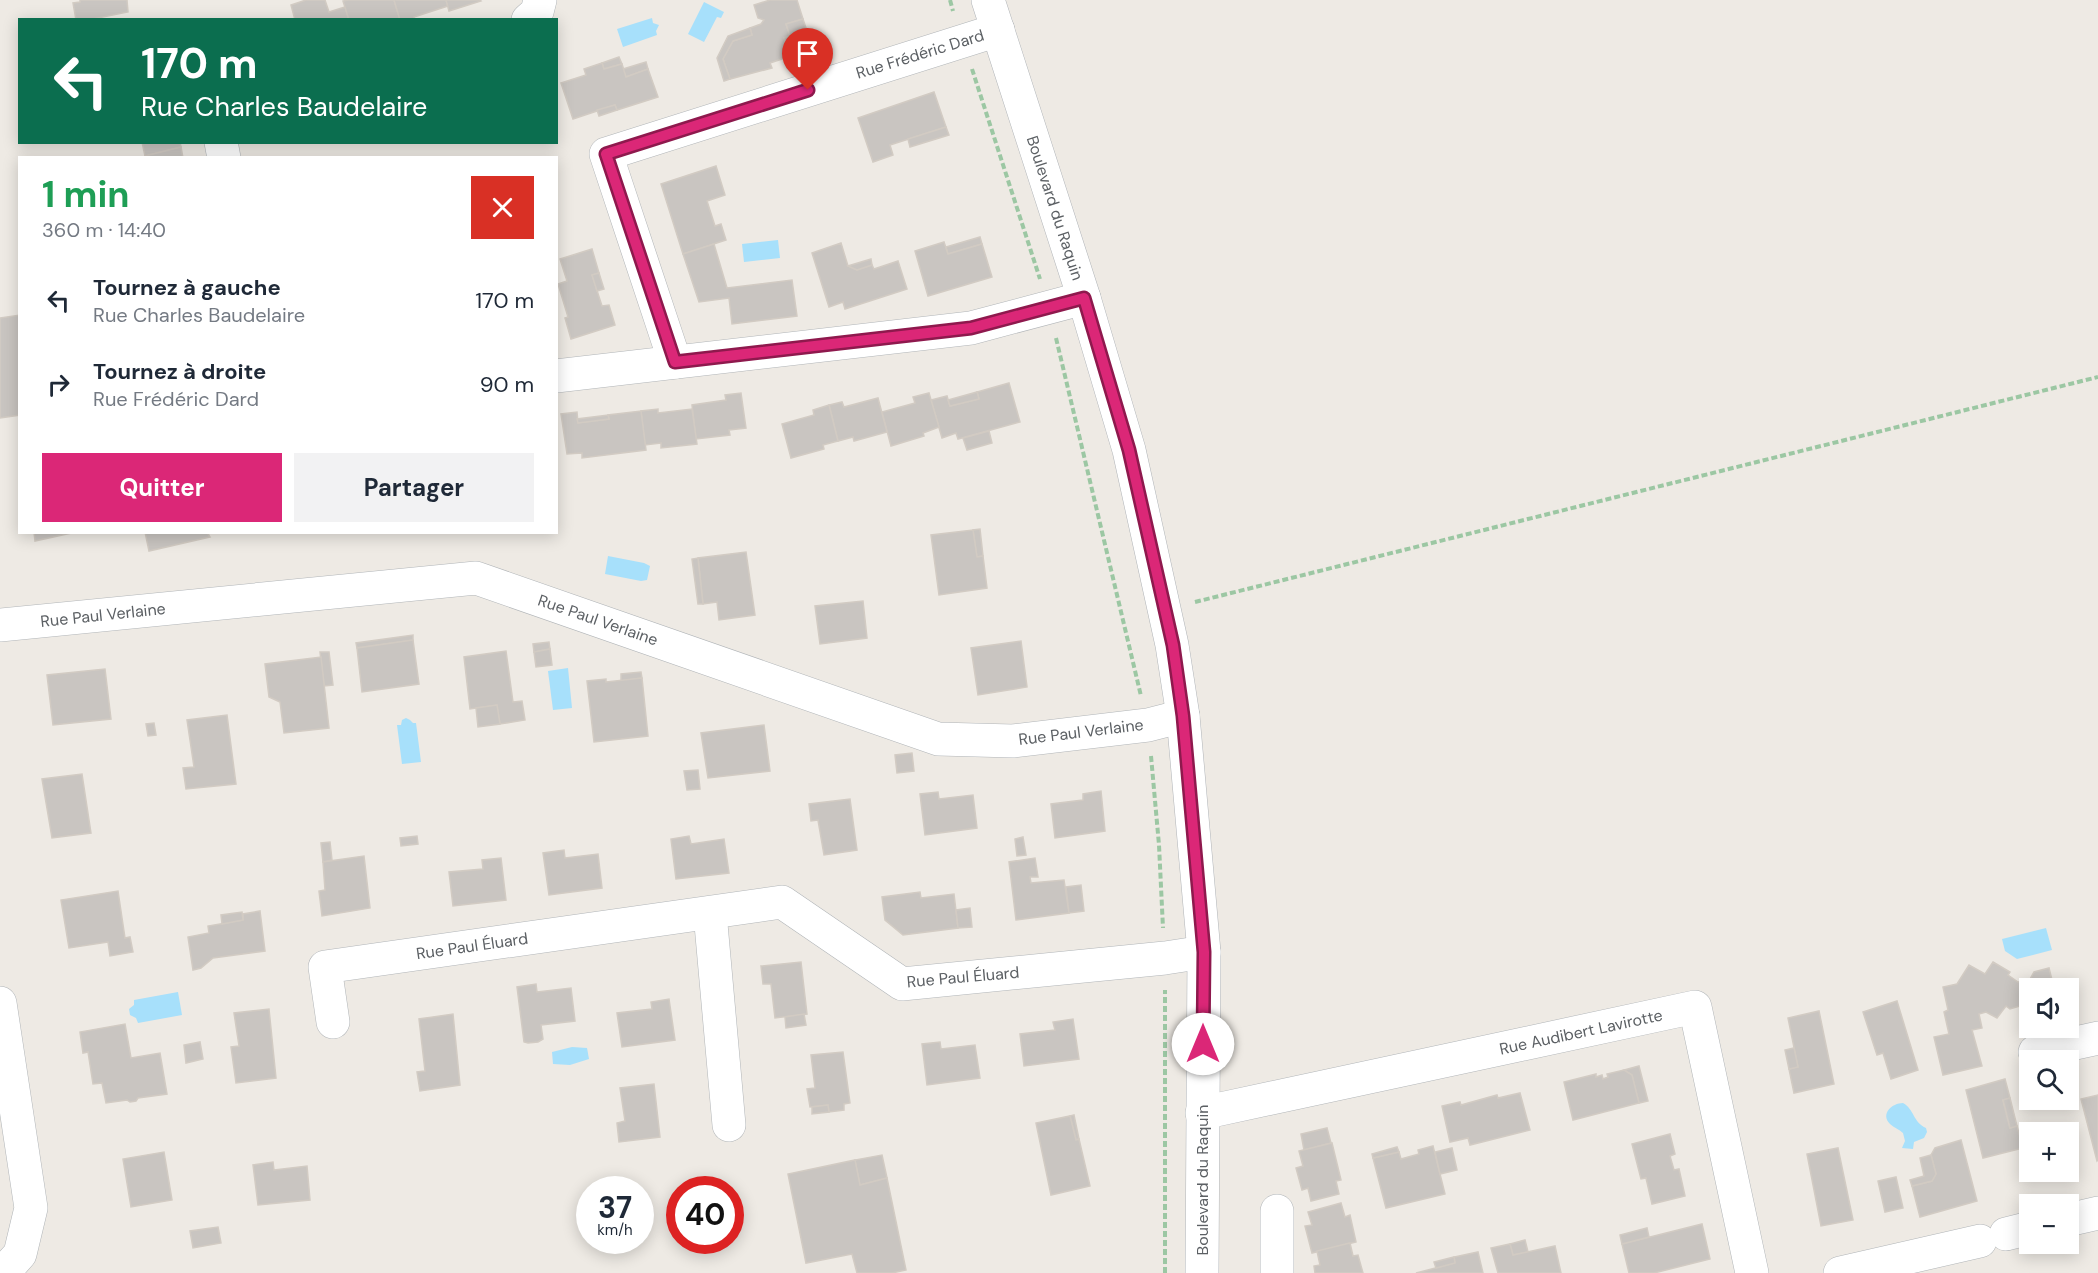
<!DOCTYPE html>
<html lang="fr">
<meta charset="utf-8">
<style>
body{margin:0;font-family:"DM Sans",sans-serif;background:#f2f2f3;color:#1f2937;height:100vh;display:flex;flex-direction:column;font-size:22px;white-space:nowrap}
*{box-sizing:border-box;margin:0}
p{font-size:20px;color:#747a83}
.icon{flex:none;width:33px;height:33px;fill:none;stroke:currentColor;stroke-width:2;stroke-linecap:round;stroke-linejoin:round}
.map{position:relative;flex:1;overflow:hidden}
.details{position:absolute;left:18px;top:156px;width:540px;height:378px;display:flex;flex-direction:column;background:#fff;border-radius:0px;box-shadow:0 3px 15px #0003}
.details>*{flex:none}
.banner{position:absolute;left:18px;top:18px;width:540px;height:126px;border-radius:0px;box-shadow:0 3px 15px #0003;background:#0b6e4f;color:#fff;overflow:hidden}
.tools{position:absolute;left:2019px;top:978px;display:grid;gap:12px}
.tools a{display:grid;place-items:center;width:60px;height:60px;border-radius:0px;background:#fff;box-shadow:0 3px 15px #0003;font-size:30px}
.speed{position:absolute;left:576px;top:1176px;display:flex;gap:12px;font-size:30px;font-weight:700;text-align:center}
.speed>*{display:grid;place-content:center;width:78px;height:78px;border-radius:50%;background:#fff;box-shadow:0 3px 15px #0003;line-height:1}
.speed small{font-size:15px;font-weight:400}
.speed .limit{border:9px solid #d22;background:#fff;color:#111}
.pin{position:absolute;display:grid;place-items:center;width:51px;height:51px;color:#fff;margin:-62px -26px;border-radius:50% 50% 50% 0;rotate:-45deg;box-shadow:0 0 6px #0007}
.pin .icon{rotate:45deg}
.me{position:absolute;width:66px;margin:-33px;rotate:0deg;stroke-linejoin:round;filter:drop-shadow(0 0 4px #0008)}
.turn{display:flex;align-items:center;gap:21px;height:126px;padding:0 24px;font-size:27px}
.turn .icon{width:78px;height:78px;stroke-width:2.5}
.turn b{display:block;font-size:42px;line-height:51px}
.round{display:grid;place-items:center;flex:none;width:63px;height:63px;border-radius:0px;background:#f2f2f3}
.summary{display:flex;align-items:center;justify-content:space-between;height:102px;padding:0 24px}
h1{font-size:36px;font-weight:700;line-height:45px;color:#1e9e55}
.action{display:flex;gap:12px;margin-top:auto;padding:12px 24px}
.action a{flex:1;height:69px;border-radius:0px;background:#db2777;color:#fff;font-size:24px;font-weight:700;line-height:69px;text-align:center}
.action a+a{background:#f2f2f3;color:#1f2937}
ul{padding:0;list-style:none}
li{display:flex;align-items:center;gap:18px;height:84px;padding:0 24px}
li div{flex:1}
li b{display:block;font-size:22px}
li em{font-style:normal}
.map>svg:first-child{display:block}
.water{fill:#a7e0fb}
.building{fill:#c9c5c1;stroke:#d2cbc3;stroke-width:1.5}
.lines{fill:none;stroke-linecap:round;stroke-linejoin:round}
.street-casing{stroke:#b1b5b8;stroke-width:34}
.secondary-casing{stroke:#b0b4b8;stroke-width:34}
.path{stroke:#9cc7a3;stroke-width:4;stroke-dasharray:6 3;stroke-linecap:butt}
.street{stroke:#fff;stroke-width:33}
.secondary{stroke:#fff;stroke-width:33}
.route-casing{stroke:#8e194d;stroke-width:15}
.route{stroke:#db2777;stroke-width:10}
.labels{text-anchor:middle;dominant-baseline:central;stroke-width:6;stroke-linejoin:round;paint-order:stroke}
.street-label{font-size:16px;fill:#5c6064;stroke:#fff}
</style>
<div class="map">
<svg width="2098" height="1273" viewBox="0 0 2098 1273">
<rect width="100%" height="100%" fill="#eeeae4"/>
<!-- water -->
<g class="water">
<polygon points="704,2 724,12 721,18 717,17 704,42 688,34"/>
<polygon points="652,18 653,23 659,25 656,31 657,35 623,47 617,29"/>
<polygon points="778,240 780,258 744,262 742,244"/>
<polygon points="608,556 644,563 650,566 647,580 641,581 605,574"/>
<polygon points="568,668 572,708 553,710 548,671"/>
<polygon points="406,718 410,720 413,723 416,723 421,762 402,764 397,725 401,725 402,720"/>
<polygon points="2046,928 2052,950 2017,959 2005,951 2002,939"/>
<polygon points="178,992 182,1015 138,1023 136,1018 130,1015 129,1009 134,1005 134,1000"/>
<polygon points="572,1047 587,1048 589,1059 570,1065 553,1064 552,1052"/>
<path d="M1903,1103C1915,1110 1912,1121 1926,1128L1927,1132L1924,1138L1914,1142L1913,1149L1902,1148L1905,1141L1903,1133C1899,1129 1894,1128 1890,1124C1880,1114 1892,1103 1903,1103Z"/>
</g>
<!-- building -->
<g class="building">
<polygon points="80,0 127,0 128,12 88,20 76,20 73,3 80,2"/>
<polygon points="306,0 325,0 329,12 345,7 349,20 295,20 291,5"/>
<polygon points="348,0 394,0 400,20 349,20 343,1"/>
<polygon points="394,0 446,0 448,6 414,17 415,20 400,20"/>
<polygon points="446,0 480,0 481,1 449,11"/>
<polygon points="770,0 797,0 803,19 786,24 790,36 784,38 791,56 770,63 772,68 730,79 723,59 733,41 752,35 750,28 761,24 764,20 758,18 754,5"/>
<polygon points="803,19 811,43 788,50 784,38 790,36 786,24"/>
<polygon points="750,28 752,35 733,41 723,59 730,79 724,81 717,58 728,36"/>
<polygon points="619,57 622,64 604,69 602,63"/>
<polygon points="646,62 648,69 626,77 623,69"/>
<polygon points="602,63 604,69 622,64 626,77 648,69 658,97 617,110 615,105 573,119 561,83 586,75 584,69"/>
<polygon points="934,92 946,127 890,145 893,155 873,162 858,118"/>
<polygon points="615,105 617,110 599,116 597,110"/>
<polygon points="946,127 949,135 910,147 908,139"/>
<polygon points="142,142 180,142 181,147 145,156"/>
<polygon points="181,147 183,158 146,158 145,156"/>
<polygon points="716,166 725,195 707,201 715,226 721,224 726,240 683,254 661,184"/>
<polygon points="980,237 982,244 948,254 946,247"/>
<polygon points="944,242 948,254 982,244 992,277 928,296 915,251"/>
<polygon points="841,243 848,266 857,270 872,265 874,269 898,261 907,289 845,309 843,302 829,307 812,253"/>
<polygon points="714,244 727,288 792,280 797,316 732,324 729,298 699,302 683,254"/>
<polygon points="592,249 599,273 592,275 602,306 609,305 615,325 571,339 565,318 568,317 558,284 567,281 560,259"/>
<polygon points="871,259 872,265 857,270 848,266"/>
<polygon points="599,273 604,289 597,291 592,275"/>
<polygon points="20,315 20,415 0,418 0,318"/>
<polygon points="1009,383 1020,422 958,439 956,433 942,438 931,400 947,396 950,406 979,399 977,392"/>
<polygon points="977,392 979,399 950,406 948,400"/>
<polygon points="741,393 746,428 729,430 730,435 696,439 692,405 726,400 725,395"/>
<polygon points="929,393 939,427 923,433 924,436 891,446 882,412 915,403 913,397"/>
<polygon points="878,398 887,432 854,441 853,437 838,441 829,405 842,402 844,407"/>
<polygon points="829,405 838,441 823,445 824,449 791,458 782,424 814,415 813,410"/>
<polygon points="658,409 658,413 692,409 697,444 661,448 661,443 645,445 641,411"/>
<polygon points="641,411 646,450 582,458 582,453 567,454 561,414 577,412 578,423 609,419 608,415"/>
<polygon points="608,415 609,419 578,423 577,419"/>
<polygon points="989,431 992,443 967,450 963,438"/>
<polygon points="980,529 983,556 977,557 973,530"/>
<polygon points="973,530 977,557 983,556 987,588 939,595 931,535"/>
<polygon points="34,532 76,532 35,541"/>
<polygon points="145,532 213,532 208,534 210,537 149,551"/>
<polygon points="746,552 755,615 719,620 717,602 703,604 698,558"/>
<polygon points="698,558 703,604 698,604 692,559"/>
<polygon points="863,601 867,638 820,644 815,606"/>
<polygon points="413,635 413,640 357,648 356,643"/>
<polygon points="413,640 419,684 362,692 357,648"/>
<polygon points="1021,641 1027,687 978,695 971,648"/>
<polygon points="549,642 550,649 534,652 533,644"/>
<polygon points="550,649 552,665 536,667 534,652"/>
<polygon points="506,651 513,702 522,701 525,720 500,724 497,705 470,709 464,657"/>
<polygon points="320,652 329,652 333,685 324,686"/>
<polygon points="321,657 329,728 284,733 280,702 269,697 265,664"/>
<polygon points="105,669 111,719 53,725 47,675"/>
<polygon points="641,672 642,678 621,681 621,674"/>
<polygon points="642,678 648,736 594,742 587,681 606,679 606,682"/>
<polygon points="497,705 500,724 478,727 476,708"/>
<polygon points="227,715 236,784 186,789 183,768 194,767 187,720"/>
<polygon points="154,723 156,735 148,736 146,724"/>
<polygon points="764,725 770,771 708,778 701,733"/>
<polygon points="912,753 914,771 897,773 895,755"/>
<polygon points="698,770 700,789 687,790 684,771"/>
<polygon points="82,774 91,833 52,838 42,779"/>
<polygon points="1101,791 1105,831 1055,838 1051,804 1083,800 1083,794"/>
<polygon points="938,792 939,799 973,795 977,828 925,835 920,794"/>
<polygon points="850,799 857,850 824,855 818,820 811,821 809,804"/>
<polygon points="417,836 418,844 401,846 400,838"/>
<polygon points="689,836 691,844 724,839 729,873 676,879 671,839"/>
<polygon points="1023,837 1026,855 1017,856 1015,839"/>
<polygon points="330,842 332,860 323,862 321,843"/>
<polygon points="564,850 565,858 598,854 602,888 549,895 543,853"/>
<polygon points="364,856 370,908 322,916 319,891 325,890 323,862"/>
<polygon points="501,858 506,900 453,906 449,872 483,869 482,860"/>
<polygon points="1035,858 1038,877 1030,877 1031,883 1064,880 1069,913 1016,920 1009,862"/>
<polygon points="1081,885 1084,911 1069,913 1066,887"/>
<polygon points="118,891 125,938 130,937 133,952 110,956 108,942 69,948 61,900"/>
<polygon points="920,892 921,898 954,894 958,928 903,935 885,920 882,897"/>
<polygon points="970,908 972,927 958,928 956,910"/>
<polygon points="260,911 265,951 213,958 201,968 193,970 188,937 209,933 208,926 243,920 243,914"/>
<polygon points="242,912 243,920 222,924 221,915"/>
<polygon points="801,962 807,1014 775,1018 771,984 763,984 761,966"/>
<polygon points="1993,962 2010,972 2008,975 2018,982 2030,979 2034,972 2049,968 2054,988 2030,988 2030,1008 2024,1009 2023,1005 2010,1009 2006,1006 1997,1018 1986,1012 1979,1014 1982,1028 1972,1030 1982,1066 1943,1075 1934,1037 1949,1034 1944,1012 1948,1010 1943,987 1957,984 1969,965 1985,974"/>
<polygon points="536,984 537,992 571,988 575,1021 541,1025 543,1039 538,1042 528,1043 524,1042 517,987"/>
<polygon points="669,999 675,1040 622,1047 617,1013 652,1009 651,1002"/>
<polygon points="1897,1001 1918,1070 1891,1079 1883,1053 1877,1055 1863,1012"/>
<polygon points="269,1009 276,1078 236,1083 231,1047 239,1046 234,1013"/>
<polygon points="1819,1011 1834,1084 1794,1093 1789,1069 1798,1067 1788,1018"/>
<polygon points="453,1014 460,1085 420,1091 417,1072 425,1071 419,1019"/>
<polygon points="804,1014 806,1025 786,1028 785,1017"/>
<polygon points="1073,1019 1079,1059 1024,1066 1020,1034 1055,1030 1053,1022"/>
<polygon points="125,1024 131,1058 160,1053 167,1094 138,1098 136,1101 130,1102 127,1100 106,1103 102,1083 93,1084 88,1052 83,1053 80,1032"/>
<polygon points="200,1042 203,1059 186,1063 184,1045"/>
<polygon points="940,1042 941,1049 975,1045 980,1078 927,1085 922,1044"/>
<polygon points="1794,1048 1798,1067 1789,1069 1785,1050"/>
<polygon points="843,1052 850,1103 844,1104 844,1110 829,1112 828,1105 810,1107 807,1089 815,1088 811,1055"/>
<polygon points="1639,1066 1648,1101 1639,1103 1632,1075 1624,1070"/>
<polygon points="1624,1070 1632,1075 1639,1103 1573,1120 1564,1082 1596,1074 1596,1077 1602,1075 1603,1079 1608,1077 1607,1074"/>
<polygon points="2005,1079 2010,1098 2003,1100 2010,1128 2017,1126 2023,1148 1983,1158 1966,1090"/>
<polygon points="654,1084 660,1137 619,1142 617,1123 625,1121 620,1088"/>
<polygon points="1520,1093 1530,1130 1470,1145 1468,1138 1450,1142 1442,1106 1460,1102 1461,1105 1497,1095 1498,1098"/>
<polygon points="2098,1095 2098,1160 2097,1161 2081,1099"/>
<polygon points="2010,1098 2017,1126 2010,1128 2003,1100"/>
<polygon points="828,1105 829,1112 812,1114 812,1107"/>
<polygon points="1074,1115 1079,1139 1076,1140 1070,1116"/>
<polygon points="1070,1116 1076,1140 1079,1139 1090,1186 1051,1195 1036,1123"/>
<polygon points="1327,1128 1331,1143 1304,1150 1301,1134"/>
<polygon points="1670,1134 1675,1154 1670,1156 1674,1170 1679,1169 1685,1196 1652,1204 1646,1178 1641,1179 1632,1144"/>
<polygon points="1961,1140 1977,1201 1920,1217 1912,1186 1932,1181 1936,1174 1931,1155 1935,1148"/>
<polygon points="1332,1143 1341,1180 1336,1181 1339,1194 1311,1201 1308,1188 1302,1190 1296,1168 1303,1166 1299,1151"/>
<polygon points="1433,1146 1445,1194 1386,1208 1373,1158 1399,1152 1401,1159 1419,1154 1418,1150"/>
<polygon points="1397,1147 1399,1152 1373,1158 1372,1154"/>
<polygon points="1452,1148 1457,1170 1440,1174 1435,1152"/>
<polygon points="1838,1148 1853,1220 1821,1226 1807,1154"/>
<polygon points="164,1152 172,1200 131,1207 123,1159"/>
<polygon points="882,1155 887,1178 860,1185 855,1160"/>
<polygon points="1931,1155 1936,1174 1932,1181 1912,1186 1910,1180 1924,1176 1920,1158"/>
<polygon points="855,1160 860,1185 887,1178 906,1270 892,1273 857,1273 852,1254 806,1263 788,1174"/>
<polygon points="273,1162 274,1170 307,1166 310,1200 258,1205 253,1165"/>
<polygon points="1896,1177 1903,1208 1885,1212 1878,1181"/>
<polygon points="1341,1203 1345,1217 1350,1215 1356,1242 1312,1253 1305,1226 1312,1225 1308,1212"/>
<polygon points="1702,1224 1710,1259 1654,1273 1629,1273 1622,1244"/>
<polygon points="218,1227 221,1243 193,1248 190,1231"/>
<polygon points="1647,1228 1649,1237 1622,1244 1620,1235"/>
<polygon points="1525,1240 1528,1252 1513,1255 1510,1244"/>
<polygon points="1350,1243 1353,1256 1358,1255 1363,1273 1315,1273 1314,1266 1320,1265 1317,1251"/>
<polygon points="1510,1244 1513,1255 1555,1246 1561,1273 1498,1273 1491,1248"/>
<polygon points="1478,1252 1483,1273 1416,1273 1455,1263 1454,1257"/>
<polygon points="1454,1257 1455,1263 1436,1268 1434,1262"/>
</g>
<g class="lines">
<!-- street casing -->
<g class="street-casing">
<g id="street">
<polyline points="528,20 537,12 540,0"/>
<polyline points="221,142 224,158"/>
<polyline points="675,362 606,154 998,30"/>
<polyline points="556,376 971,328 1084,298"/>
<polyline points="0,625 476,578 938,739 1013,741 1148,725 1183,716"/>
<polyline points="710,913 729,1125"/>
<polyline points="0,1003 31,1208 20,1254 3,1273"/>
<polyline points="333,1022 325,967 782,902 902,984 1165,958 1204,952"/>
<polyline points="2035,1052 2098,1038"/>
<polyline points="1202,1113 1695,1007 1752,1273"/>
<polyline points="2068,1220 2098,1213"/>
<polyline points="2006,1234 2030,1228"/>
<polyline points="1277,1273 1277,1211"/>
<polyline points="1840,1273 1980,1241"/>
</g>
</g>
<!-- secondary casing -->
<g class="secondary-casing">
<polyline id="secondary" points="988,0 1084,298 1129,450 1172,645 1183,716 1204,952 1202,1273"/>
</g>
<!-- path -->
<g class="path">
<polyline points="950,0 953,11"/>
<polyline points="972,69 1040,279"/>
<polyline points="1056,338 1141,696"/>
<polyline points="1195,602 2098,377"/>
<polyline points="1151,756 1159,845 1163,928"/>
<polyline points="1165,1273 1165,990"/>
</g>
<!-- street -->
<use href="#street" class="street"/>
<!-- secondary -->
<use href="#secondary" class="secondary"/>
</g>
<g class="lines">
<!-- route casing -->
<g class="route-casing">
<polyline id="route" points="808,90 606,154 675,362 971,328 1084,298 1129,450 1173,645 1183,716 1204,952 1203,1044"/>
</g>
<!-- route -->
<use href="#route" class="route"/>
</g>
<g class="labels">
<!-- street labels -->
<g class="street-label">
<text transform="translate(920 54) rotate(-17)">Rue Frédéric Dard</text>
<text transform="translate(1055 208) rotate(72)">Boulevard du Raquin</text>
<text transform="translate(103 615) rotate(-6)">Rue Paul Verlaine</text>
<text transform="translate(598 620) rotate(19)">Rue Paul Verlaine</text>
<text transform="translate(1081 732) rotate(-7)">Rue Paul Verlaine</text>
<text transform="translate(472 946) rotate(-8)">Rue Paul Éluard</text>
<text transform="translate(963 977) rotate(-5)">Rue Paul Éluard</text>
<text transform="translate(1581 1032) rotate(-12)">Rue Audibert Lavirotte</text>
<text transform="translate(1202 1180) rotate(-90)">Boulevard du Raquin</text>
</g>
</g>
</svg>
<div class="tools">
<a><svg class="icon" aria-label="sound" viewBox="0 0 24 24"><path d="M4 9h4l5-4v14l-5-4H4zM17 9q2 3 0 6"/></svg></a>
<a><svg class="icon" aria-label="search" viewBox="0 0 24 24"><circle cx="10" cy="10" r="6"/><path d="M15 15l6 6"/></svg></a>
<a>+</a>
<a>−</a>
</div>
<div class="speed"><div>37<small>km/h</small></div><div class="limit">40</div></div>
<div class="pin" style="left:808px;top:90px;background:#d93025"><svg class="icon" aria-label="arrive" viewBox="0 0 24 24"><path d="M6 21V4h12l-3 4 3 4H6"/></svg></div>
<svg class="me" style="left:1203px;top:1044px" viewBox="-20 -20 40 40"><circle r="19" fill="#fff"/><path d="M0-13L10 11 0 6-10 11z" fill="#db2777"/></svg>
<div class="banner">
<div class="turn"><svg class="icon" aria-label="left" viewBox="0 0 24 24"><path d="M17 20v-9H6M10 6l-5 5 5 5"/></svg><div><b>170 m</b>Rue Charles Baudelaire</div></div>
</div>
<section class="details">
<div class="summary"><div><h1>1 min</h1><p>360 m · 14:40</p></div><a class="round" style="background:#d93025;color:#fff"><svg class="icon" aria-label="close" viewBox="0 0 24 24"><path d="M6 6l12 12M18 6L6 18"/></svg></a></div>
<ul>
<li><svg class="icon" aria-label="left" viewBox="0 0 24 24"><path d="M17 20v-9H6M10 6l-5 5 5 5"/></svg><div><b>Tournez à gauche</b><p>Rue Charles Baudelaire</p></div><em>170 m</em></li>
<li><svg class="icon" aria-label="right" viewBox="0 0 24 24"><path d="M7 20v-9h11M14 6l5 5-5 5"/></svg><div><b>Tournez à droite</b><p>Rue Frédéric Dard</p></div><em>90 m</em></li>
</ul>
<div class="action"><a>Quitter</a><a>Partager</a></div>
</section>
</div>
